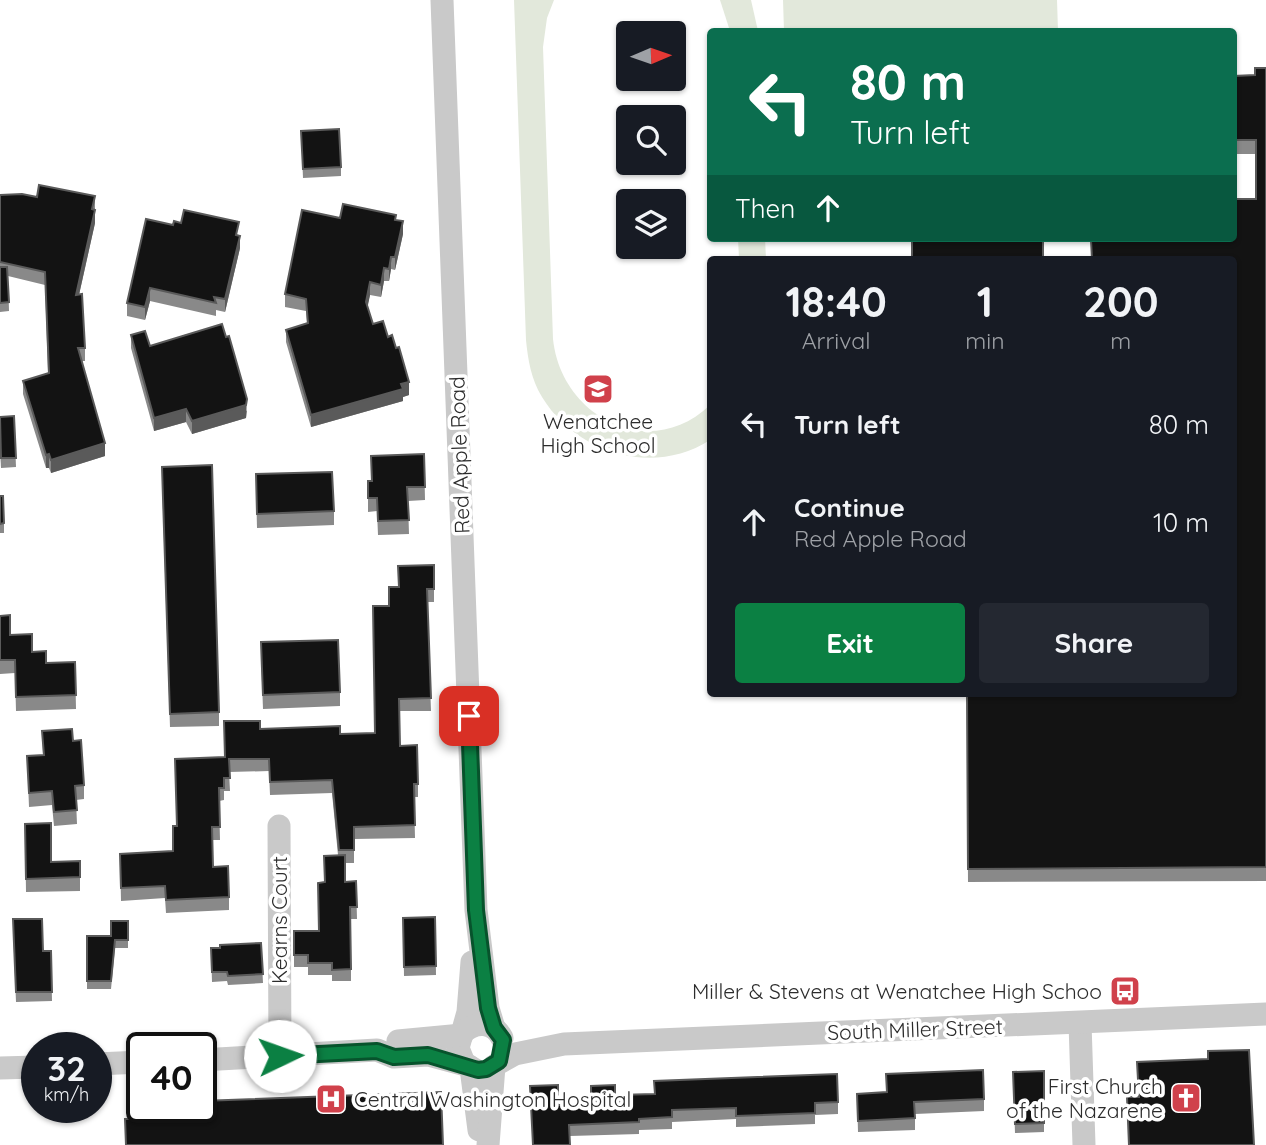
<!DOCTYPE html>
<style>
body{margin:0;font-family:Quicksand,sans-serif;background:#242831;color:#f1f3f6;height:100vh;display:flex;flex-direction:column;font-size:26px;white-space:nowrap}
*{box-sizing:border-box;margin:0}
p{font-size:23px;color:#9ea1a6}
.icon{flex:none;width:38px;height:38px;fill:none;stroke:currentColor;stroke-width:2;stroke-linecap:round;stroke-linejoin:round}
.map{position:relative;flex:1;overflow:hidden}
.details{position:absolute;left:707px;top:256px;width:530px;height:441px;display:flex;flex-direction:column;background:#171b24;border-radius:7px;box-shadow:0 2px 5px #0004}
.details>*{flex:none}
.banner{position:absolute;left:707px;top:28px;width:530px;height:214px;border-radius:7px;box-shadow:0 2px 5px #0004;background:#0b6e4f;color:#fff;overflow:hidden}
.needle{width:46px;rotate:88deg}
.fabs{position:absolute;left:616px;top:21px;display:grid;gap:14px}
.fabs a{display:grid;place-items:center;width:70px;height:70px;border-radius:7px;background:#171b24;box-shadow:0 2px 5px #0004;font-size:35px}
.speed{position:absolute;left:21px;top:1032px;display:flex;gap:14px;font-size:35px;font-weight:700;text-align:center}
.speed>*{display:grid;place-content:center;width:91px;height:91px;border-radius:50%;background:#171b24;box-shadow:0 2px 5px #0004;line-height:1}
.speed small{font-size:18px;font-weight:400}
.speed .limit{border:4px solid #111;border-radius:10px;background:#fff;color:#111}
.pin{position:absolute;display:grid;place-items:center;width:60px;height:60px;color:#fff;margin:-30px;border-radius:14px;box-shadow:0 4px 10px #0006}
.me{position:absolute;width:77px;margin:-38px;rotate:87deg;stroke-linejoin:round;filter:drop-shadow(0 0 5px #0008)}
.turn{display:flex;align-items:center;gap:24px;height:147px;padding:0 28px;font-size:32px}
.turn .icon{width:91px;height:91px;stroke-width:2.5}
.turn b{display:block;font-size:49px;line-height:60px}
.then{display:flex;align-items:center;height:66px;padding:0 28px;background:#0003;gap:14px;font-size:26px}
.eta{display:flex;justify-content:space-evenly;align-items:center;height:119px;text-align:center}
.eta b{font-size:42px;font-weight:700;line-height:49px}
.button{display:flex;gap:14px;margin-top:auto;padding:14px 28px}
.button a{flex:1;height:80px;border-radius:7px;background:#0b8043;color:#fff;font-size:28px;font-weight:700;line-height:80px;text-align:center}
.button a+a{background:#242831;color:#f1f3f6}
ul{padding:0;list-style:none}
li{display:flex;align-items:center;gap:21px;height:98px;padding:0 28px}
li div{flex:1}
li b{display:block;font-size:26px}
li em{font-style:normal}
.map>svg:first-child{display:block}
.green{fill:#e2e8db}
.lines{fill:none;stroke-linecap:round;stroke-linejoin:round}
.minor{stroke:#c9c9c9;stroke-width:23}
.wall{fill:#898989}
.shaded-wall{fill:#5a5a5a}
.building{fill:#131313;stroke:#5a5a5a;stroke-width:2}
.route-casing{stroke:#07532c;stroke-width:18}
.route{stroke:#0b8043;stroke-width:12}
.labels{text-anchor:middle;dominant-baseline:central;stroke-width:7;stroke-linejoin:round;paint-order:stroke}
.poi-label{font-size:21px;fill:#2c2c2c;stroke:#fff;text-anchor:end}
.street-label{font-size:21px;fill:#2c2c2c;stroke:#fff}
</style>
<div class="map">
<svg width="1266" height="1145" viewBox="0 0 1266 1145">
<rect width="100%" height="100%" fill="#fff"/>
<!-- green -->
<g class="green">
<path d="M514,0H554L547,18L543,47L553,339C561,417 650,463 710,405V440C653,477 576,453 542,397C531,379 528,360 526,340Z"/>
<polygon points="720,0 751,0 758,31 730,31"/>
<polygon points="783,0 1057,0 1058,31 784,31"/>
<polygon points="738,238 765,238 766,259 739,259"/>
</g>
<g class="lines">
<!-- minor -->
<g class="minor">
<polyline points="442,0 476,910 488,1008 494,1028"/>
<polyline points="279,826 280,1056"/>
<polyline points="472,962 468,1012 458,1048 464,1063 474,1069"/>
<polyline points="1080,1023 1084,1145"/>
<path d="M462,1033C476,1021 493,1021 502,1038"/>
<polyline points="398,1041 462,1035"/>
<polyline points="201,1060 377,1050 394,1057 428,1055 469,1066"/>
<polyline points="96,1064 142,1062"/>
<polyline points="497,1064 515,1054 564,1044 1266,1014"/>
<polyline points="0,1068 37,1067"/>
<polyline points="471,1068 479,1130"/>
<polyline points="488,1145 494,1066"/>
</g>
</g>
<!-- wall -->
<g class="wall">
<polygon points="1266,68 1266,881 968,882 967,693 1234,693 1136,239 1256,199 1256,154 1234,154 1234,76 1255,75"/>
<polygon points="301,131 341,167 341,176 303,178"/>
<polygon points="0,195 37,197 95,196 95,223 79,295 85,348 85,361 82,361 105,456 51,473 49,468 46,468 23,394 23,381 48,373 45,285 8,276 9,311 0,312"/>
<polygon points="340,218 396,220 403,234 395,270 391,269 389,281 384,281 381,297 370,295 367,307 373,324 388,337 409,395 403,397 403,401 311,427 286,342 286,330 307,324 306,311 285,307 285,294"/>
<polygon points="173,225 239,235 240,248 225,312 216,310 216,316 150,301 145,320 127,316 127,303"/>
<polygon points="131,335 150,346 247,411 246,418 192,434 186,422 154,431 131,348"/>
<polygon points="14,416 16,467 1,468 0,449"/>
<polygon points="424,454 425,500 408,501 409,534 378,535 377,511 368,512 368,481 372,481"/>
<polygon points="162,481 219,712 219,726 170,727"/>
<polygon points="256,488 334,511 334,525 257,528"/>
<polygon points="0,496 4,523 4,533 0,533"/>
<polygon points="434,565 434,602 427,602 431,711 400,711 400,746 418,784 418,797 414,797 415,838 354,839 354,863 345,863 345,882 356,881 357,919 351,919 351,981 332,981 332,975 308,975 308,967 294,967 294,931 319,931 324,883 338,855 332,793 270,795 269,771 229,772 230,791 224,791 224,800 219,801 220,840 212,840 213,867 229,897 229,910 166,913 165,898 121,901 120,854 173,851 177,826 224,757 260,729 340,734 375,733 389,606 398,587"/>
<polygon points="0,616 10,635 46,663 75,662 76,709 16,711 15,673 0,674"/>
<polygon points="261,656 340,692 340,706 263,709"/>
<polygon points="42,731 73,741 84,785 84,799 76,800 77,824 54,826 52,805 29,807 27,756 43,755"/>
<polygon points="25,824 51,862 80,861 80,891 26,892"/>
<polygon points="435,917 436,975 404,976 403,918"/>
<polygon points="128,921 128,948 115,948 111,989 87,989 87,936 111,936"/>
<polygon points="13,929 43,951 51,951 52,1001 16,1002"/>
<polygon points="261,943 263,983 228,985 227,981 212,982 211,948"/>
<polygon points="1044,1071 1044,1132 1015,1133 1013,1072"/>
<polygon points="857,1094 984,1099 984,1111 915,1114 915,1130 858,1132"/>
<polygon points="615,1095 838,1102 838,1114 815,1115 815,1124 736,1127 736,1119 672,1122 672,1129 639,1130 639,1134 570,1136 558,1105 591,1103"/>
</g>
<!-- shaded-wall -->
<g class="shaded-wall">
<polygon points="95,210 95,223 76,308 76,295"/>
<polygon points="403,221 403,234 395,270 395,257"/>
<polygon points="240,236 240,248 225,312 225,299"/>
<polygon points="391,257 391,269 389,281 389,269"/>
<polygon points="384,268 384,281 381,297 381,285"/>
<polygon points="370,282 370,295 366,315 366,302"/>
<polygon points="150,288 150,301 145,320 145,307"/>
<polygon points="409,382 409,395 403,397 403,401 311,427 311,415"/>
<polygon points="247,399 246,418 192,434 192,421"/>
<polygon points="186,409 186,422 154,431 154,418"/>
<polygon points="105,443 105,456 51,473 51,460"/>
<polygon points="49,454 49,468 46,468 46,455"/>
</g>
<!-- building -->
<g class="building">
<polygon points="1255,68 1266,68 1266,867 968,869 967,693 1234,693 1234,259 1092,259 1091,240 1136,239 1136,238 1234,238 1234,199 1256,199 1256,140 1234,140 1234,76 1255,75"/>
<polygon points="339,129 341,167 303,169 301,131"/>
<polygon points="39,185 95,196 92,209 95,210 76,295 82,294 85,348 78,348 105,443 51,460 49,454 46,455 23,381 49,373 45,272 0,262 0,195 22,194 37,197"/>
<polygon points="343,204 396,215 395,220 403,221 395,257 391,257 389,269 384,268 381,285 370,282 366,302 373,324 383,321 388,337 392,335 396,348 399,347 409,382 401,384 403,389 311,415 286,330 308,323 306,299 285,294 302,210 340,218"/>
<polygon points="184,210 239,222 236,235 240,236 225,299 214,297 216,303 150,288 145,307 127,303 146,219 173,225 174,221 181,223"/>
<rect x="912" y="238" width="131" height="21"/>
<polygon points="0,267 7,267 9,302 0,303"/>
<polygon points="222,324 226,337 229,336 247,399 246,405 192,421 186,409 154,418 131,335 145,331 150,346"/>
<polygon points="14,416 16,458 1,458 0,417"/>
<polygon points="424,454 425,487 407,487 409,520 378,521 377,498 368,498 368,481 372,481 371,456"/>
<polygon points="212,465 219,712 170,714 162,467"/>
<polygon points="332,472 334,511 257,514 256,474"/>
<polygon points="0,496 3,496 4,523 0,524"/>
<polygon points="434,565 434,589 427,589 431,698 399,699 400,746 417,745 418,784 414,784 415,825 354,827 354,850 339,850 332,780 270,782 269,759 229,759 230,778 224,778 224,788 219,788 220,827 212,827 213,867 228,866 229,897 166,900 165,886 121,888 120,854 173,851 173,826 177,826 175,759 225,757 224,721 260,721 260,729 340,726 340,734 375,733 373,606 389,606 389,587 399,587 398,566"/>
<polygon points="10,615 10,635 32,634 32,652 46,651 46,663 75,662 76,695 16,697 15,660 0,660 0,616"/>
<polygon points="338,640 340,692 263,695 261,642"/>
<polygon points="72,729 73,741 81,740 84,785 75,786 77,810 54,812 52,791 29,793 27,756 44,755 42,731"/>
<polygon points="51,823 51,862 80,861 80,877 26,879 25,824"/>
<polygon points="345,855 345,882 356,881 357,907 350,907 351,969 332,970 332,963 308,963 308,955 294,955 294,931 319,931 318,883 325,882 324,856"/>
<polygon points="435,917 436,966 404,967 403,918"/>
<polygon points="13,919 42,919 43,951 51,951 52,992 16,992"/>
<polygon points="111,921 128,921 128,940 115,940 111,981 87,981 87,936 111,936"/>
<polygon points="261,943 263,974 228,976 227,972 212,972 211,948 220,948 220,945"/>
<polygon points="1249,1050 1254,1145 1129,1145 1127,1097 1139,1097 1137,1062 1208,1059 1208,1051"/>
<polygon points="983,1070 984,1099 914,1102 915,1118 858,1121 857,1094 887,1092 886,1074"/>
<polygon points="1044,1071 1044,1123 1015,1124 1013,1072"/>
<polygon points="837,1074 838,1102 815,1103 815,1113 736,1116 736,1108 672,1110 672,1117 639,1119 639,1122 569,1125 570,1145 533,1145 530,1086 558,1085 558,1105 591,1103 591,1086 615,1085 615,1095 655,1094 654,1081"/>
<polygon points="441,1092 443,1145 126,1145 125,1119 163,1118 163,1108 201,1108 201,1101"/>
</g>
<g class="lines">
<!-- route casing -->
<g class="route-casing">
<polyline id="route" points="280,1056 377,1051 394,1057 428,1055 478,1070 486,1069 499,1061 503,1040 494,1028 488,1008 476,910 469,716"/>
</g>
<!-- route -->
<use href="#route" class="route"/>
</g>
<!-- icons -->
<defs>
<g id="school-square" transform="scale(1.575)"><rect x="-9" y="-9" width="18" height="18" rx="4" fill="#d0414b" stroke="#fff"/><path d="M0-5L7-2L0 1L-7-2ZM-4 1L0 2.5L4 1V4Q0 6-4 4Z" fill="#fff"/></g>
<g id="bus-square" transform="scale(1.575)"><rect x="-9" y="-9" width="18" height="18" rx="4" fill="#d0414b" stroke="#fff"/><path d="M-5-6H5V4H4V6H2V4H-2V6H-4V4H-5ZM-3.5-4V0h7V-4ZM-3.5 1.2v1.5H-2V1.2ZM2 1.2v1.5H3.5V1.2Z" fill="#fff"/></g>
<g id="church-square" transform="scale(1.575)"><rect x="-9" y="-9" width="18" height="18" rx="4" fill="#d0414b" stroke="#fff"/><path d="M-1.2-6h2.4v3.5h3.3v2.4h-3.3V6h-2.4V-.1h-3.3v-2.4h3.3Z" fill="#fff"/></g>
<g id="hospital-square" transform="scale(1.575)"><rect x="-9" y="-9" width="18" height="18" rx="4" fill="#d0414b" stroke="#fff"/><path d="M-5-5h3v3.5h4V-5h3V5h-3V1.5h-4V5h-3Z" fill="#fff"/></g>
</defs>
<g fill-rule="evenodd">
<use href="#school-square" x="598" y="389"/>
<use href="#bus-square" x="1125" y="991"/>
<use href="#church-square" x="1186" y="1098"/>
<use href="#hospital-square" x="331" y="1099"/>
</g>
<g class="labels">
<!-- poi labels -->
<g class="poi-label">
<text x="598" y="421" text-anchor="middle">Wenatchee<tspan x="598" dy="24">High School</tspan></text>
<text x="1102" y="991">Miller &amp; Stevens at Wenatchee High Schoo</text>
<text x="1163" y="1086">First Church<tspan x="1163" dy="24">of the Nazarene</tspan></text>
<text x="354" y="1099" text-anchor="start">Central Washington Hospital</text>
</g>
<!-- street labels -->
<g class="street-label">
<text transform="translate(459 455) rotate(-92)">Red Apple Road</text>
<text transform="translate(279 920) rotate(-90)">Kearns Court</text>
<text transform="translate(915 1029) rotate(-2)">South Miller Street</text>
</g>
</g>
</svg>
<div class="fabs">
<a><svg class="needle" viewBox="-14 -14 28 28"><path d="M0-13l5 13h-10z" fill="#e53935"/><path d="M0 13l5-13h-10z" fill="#9ea1a6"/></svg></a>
<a><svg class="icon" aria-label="search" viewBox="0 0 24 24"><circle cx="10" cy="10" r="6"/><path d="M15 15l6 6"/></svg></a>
<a><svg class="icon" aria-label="layers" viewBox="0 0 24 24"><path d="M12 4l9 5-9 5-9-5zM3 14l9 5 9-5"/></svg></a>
</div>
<div class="speed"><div>32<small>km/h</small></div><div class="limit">40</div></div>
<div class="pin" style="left:469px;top:716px;background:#d93025"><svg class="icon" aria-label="arrive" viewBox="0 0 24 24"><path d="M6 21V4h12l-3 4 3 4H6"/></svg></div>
<svg class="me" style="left:280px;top:1056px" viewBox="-20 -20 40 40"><circle r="19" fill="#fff"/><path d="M0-13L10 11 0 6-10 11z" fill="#0b8043"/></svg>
<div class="banner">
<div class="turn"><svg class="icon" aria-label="left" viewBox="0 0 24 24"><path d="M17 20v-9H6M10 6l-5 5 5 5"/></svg><div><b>80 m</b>Turn left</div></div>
<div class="then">Then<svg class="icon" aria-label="ahead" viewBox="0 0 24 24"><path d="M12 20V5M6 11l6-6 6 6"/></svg></div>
</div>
<section class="details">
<div class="eta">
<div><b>18:40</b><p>Arrival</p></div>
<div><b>1</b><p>min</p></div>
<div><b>200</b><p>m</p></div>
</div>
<ul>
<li><svg class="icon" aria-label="left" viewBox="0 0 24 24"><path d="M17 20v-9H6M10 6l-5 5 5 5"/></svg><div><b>Turn left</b></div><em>80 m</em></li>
<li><svg class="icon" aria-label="ahead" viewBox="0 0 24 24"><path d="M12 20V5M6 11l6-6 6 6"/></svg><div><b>Continue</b><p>Red Apple Road</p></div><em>10 m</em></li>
</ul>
<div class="button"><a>Exit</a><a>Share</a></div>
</section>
</div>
